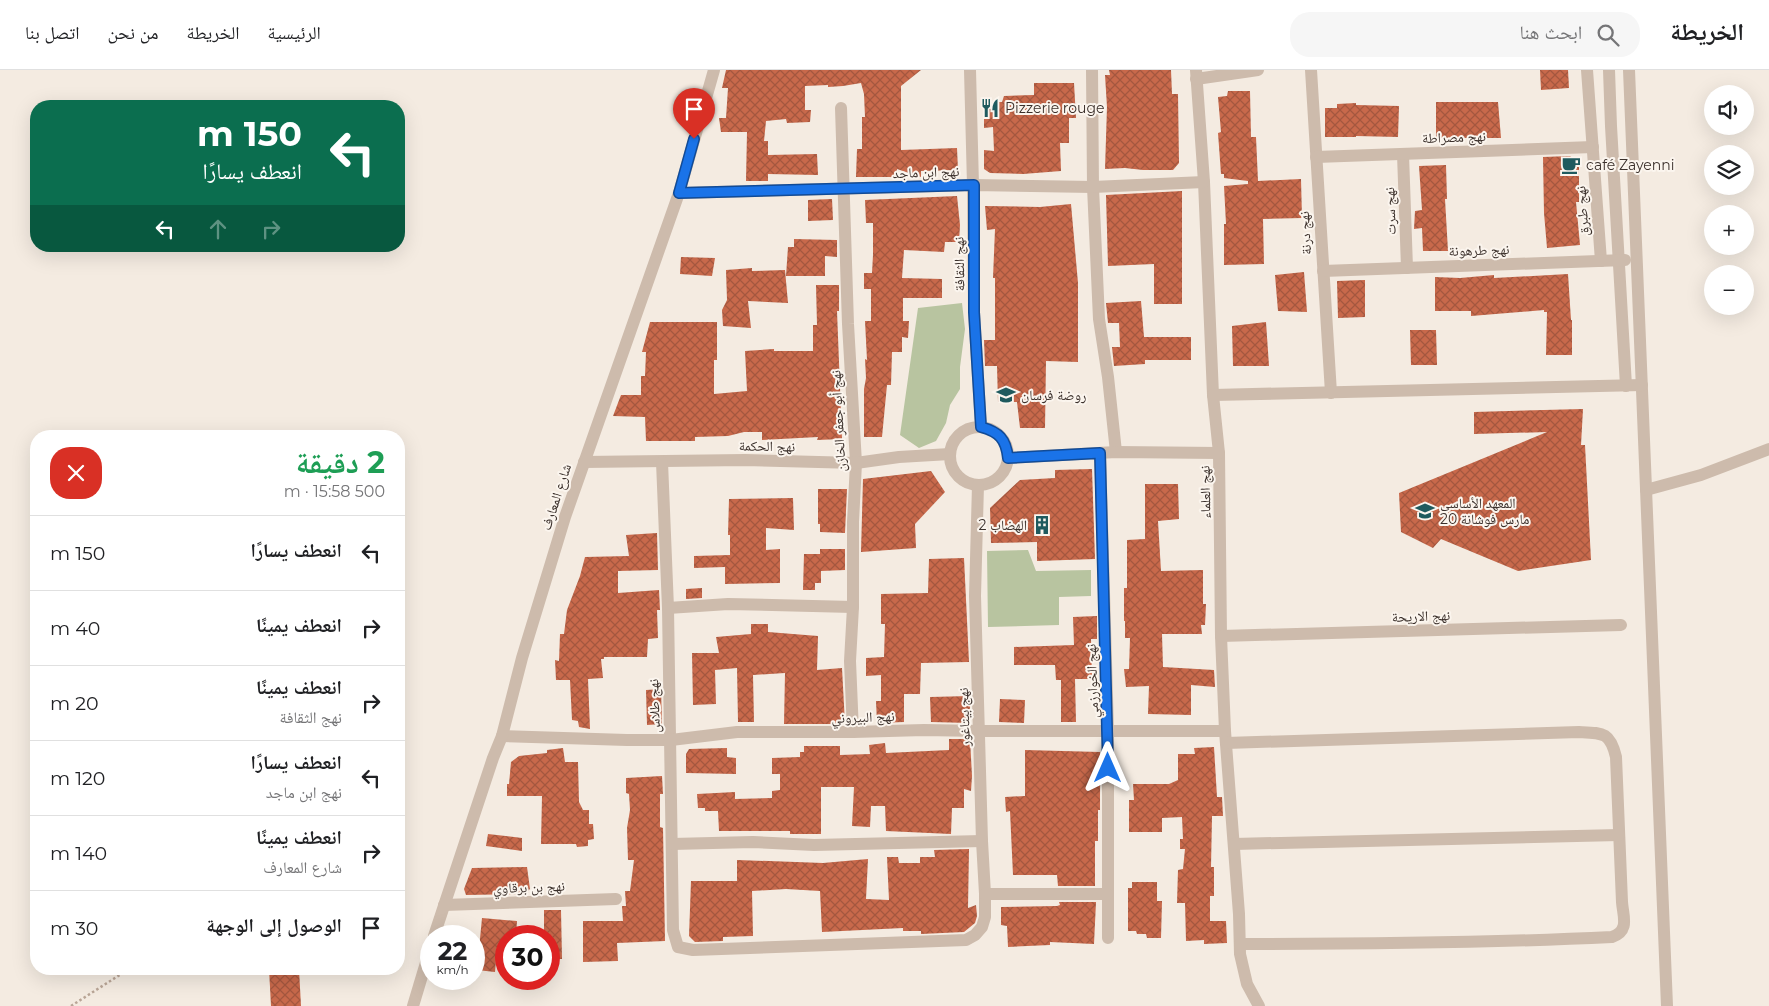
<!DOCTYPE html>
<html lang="ar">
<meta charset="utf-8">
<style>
body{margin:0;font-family:Montserrat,"Noto Naskh Arabic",sans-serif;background:#f6f6f6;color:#202124;direction:rtl;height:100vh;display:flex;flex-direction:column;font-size:19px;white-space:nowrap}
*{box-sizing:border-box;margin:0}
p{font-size:16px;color:#757577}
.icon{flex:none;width:28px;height:28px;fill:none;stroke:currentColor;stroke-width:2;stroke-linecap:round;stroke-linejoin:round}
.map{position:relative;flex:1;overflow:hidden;direction:ltr}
.drawer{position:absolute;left:30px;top:360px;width:375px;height:545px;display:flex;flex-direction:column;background:#fff;border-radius:20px;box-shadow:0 5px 20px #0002;direction:rtl}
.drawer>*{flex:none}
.guide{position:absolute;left:30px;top:30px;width:375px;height:152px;border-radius:20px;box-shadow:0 5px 20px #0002;direction:rtl;background:#0b6e4f;color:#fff;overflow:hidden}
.buttons{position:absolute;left:1704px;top:15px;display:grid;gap:10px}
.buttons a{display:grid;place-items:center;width:50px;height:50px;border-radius:50%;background:#fff;box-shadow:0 5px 20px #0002;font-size:25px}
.speed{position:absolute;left:420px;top:855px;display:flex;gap:10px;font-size:25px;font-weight:700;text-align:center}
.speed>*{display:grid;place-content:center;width:65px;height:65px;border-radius:50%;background:#fff;box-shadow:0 5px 20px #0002;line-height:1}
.speed small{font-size:12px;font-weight:400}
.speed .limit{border:8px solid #d22;background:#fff;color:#111}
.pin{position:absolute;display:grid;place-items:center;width:42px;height:42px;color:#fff;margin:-51px -21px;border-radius:50% 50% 50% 0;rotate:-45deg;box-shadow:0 0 5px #0007}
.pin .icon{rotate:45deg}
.me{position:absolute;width:55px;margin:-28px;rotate:0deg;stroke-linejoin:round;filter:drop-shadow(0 0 4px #0008)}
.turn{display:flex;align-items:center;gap:18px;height:105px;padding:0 20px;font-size:22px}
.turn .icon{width:65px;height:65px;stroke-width:2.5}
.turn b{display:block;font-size:35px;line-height:42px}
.lanes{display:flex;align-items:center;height:48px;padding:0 20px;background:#0003;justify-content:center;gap:25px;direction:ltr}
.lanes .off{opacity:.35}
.round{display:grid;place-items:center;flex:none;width:52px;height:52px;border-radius:20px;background:#f6f6f6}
.summary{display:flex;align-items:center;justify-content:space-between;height:85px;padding:0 20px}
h1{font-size:30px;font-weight:700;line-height:38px;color:#1e9e55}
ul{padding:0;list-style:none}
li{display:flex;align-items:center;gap:15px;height:75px;padding:0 20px;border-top:1px solid #e0e0e0}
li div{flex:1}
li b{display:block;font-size:19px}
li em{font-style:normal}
header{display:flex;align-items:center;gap:30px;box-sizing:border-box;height:70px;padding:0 25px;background:#fff;border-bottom:1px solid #e0e0e0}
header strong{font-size:24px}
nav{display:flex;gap:28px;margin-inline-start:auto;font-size:18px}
.search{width:350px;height:45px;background:#f6f6f6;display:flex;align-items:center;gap:12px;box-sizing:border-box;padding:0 18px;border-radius:20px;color:#757577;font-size:19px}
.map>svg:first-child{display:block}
.garden{fill:#b8c4a0}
.building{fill:url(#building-cross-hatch)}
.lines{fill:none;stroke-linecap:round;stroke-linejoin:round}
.path{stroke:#b9a596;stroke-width:2.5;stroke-dasharray:2.5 2.5;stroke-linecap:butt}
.minor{stroke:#cdbbac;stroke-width:12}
.route-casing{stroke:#114b97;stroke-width:12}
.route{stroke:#1a73e8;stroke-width:9}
.labels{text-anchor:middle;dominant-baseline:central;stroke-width:4;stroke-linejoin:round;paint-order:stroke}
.poi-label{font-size:14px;fill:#3b302b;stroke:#fbf5ee;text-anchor:start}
.street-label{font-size:14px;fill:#3b302b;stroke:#fbf5ee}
</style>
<header>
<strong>الخريطة</strong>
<div class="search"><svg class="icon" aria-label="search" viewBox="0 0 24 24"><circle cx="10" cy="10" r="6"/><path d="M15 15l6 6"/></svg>ابحث هنا</div>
<nav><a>الرئيسية</a><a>الخريطة</a><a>من نحن</a><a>اتصل بنا</a></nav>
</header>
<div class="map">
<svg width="1769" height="936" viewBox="0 0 1769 936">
<defs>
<pattern id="building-cross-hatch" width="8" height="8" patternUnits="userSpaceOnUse" patternTransform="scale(1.25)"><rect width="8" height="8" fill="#c8694b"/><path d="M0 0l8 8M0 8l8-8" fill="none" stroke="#a4573f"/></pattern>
</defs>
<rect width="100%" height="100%" fill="#f4ebe1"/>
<!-- garden -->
<g class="garden">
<polygon points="962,233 965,259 960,297 960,319 950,335 946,353 936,371 919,378 900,365 918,238"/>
<polygon points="1028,480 1036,501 1091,500 1091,526 1059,527 1059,555 988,557 987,481"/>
</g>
<!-- building -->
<g class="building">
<polygon points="726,0 921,0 901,16 901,80 957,78 958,100 921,101 921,107 897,99 897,107 856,107 857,79 862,79 862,47 865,47 864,24 861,13 843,16 828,17 828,15 805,16 805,40 811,40 810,52 787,53 786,49 766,51 764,71 768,71 768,85 817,84 818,105 768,104 768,111 746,111 747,62 721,62 719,48 726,48 728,18 722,18"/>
<polygon points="1109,0 1171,0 1172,24 1178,24 1179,93 1173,100 1143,100 1125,98 1105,99 1107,37 1105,5 1110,5"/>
<polygon points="1540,0 1568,0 1569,18 1541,20"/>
<polygon points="1034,13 1074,13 1076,48 1069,48 1069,73 1060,73 1061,101 1023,104 990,103 984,99 984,80 994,81 993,57 984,58 984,32 1002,32 1004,26 1034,25"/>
<polygon points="1228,21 1250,21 1251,67 1256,67 1258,111 1301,109 1302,148 1263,149 1264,194 1224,195 1224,154 1226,154 1224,116 1248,114 1248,111 1224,108 1224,104 1221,104 1218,63 1221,62 1218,27 1227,26"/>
<polygon points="1436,32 1498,32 1501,68 1436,68"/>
<polygon points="1356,33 1356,35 1399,36 1398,67 1356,66 1356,67 1325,67 1325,38 1337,38 1337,34"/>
<polygon points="1570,86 1579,93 1579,132 1576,132 1580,175 1547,178 1544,143 1543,87"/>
<polygon points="1446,95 1447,129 1445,129 1448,181 1423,181 1422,158 1414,159 1415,141 1422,140 1419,96"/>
<polygon points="1182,121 1182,234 1154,234 1154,194 1108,196 1106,125"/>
<polygon points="957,126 960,155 959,172 945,172 944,182 904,180 902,208 942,209 942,228 903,228 903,251 909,251 908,268 902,267 902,282 892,282 891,315 887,315 882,367 864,367 864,319 866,308 865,289 867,290 865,251 871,251 871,219 864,219 864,203 872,203 873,185 873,153 866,153 865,130"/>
<polygon points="832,129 833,150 808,151 808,130"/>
<polygon points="1071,134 1078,213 1078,292 1046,291 1045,358 1020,358 1017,332 998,332 997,296 985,296 984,270 995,270 995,208 993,208 995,159 987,160 985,136 1040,137"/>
<polygon points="794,169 837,170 837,187 825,186 825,206 786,206 788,177 794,177"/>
<polygon points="681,187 715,188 712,206 680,204"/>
<polygon points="752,198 752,201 785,200 788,233 748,231 751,258 723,256 722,240 727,230 726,200"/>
<polygon points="1304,202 1307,242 1278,241 1275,205"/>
<polygon points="1568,204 1571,250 1572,250 1572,285 1546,285 1547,242 1544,242 1544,240 1471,246 1471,241 1435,241 1435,207 1460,208 1494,205 1494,208"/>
<polygon points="1365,210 1365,247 1338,248 1337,211"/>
<polygon points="816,215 839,215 839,241 837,241 842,369 817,370 818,367 762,370 762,362 744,362 728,366 695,367 695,371 646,371 645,347 613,346 621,325 641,325 641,306 645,306 646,282 642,282 650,252 717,252 717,290 714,290 714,324 747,321 745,281 774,279 774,281 813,281 813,255 817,255"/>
<polygon points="1141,231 1144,267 1191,267 1191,290 1145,290 1145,294 1114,296 1112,277 1120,277 1119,253 1108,253 1106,233"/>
<polygon points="1266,252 1269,296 1233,296 1232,256"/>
<polygon points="1410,260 1436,260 1437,295 1411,295"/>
<polygon points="1583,339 1581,375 1585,375 1591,490 1518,501 1441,469 1433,478 1401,462 1399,423 1547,362 1474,364 1474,342"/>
<polygon points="1092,399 1095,489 1037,491 1037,472 991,473 990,438 1020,410 1055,408 1055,400"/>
<polygon points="931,401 945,422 915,454 916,478 861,482 863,409"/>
<polygon points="1145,414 1178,414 1179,449 1158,451 1161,501 1203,500 1203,534 1206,534 1205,555 1201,555 1202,564 1162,564 1163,597 1214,600 1215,617 1191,615 1191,645 1148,644 1149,616 1126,617 1124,599 1129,599 1130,568 1125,568 1125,551 1124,551 1124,518 1127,518 1127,470 1145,469"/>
<polygon points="818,419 847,419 845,463 820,462 820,454 818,454"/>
<polygon points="793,428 794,460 766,458 766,480 780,479 780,513 725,514 725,497 694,498 694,486 730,485 730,465 728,465 729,429"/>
<polygon points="657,463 658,500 618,501 618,523 659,520 660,540 657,540 658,568 648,569 647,587 604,587 604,589 601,589 603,608 588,609 590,659 579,657 578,651 572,650 570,610 556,610 555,590 559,591 560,564 564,564 567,540 580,506 585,487 629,486 626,465"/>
<polygon points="820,479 845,479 845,500 821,501 821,513 815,513 815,520 803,520 804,484 820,484"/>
<polygon points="964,488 969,592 921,593 920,624 904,624 904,652 877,653 876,631 881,631 881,605 866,606 866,588 884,587 885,554 881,554 881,524 928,523 929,489"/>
<polygon points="702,518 702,528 686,529 686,519"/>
<polygon points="1097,546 1097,569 1091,569 1092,609 1075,609 1076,652 1061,652 1061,610 1056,610 1055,595 1014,595 1014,577 1074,575 1073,547"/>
<polygon points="751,554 768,554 768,562 818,566 817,600 842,598 845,654 784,654 785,603 753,605 754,652 738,652 737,598 715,600 716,634 693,635 692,583 719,583 716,567 751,564"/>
<polygon points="661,619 662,654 647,655 646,620"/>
<polygon points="970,626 970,653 931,652 930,627"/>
<polygon points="1000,629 1025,630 1024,653 999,652"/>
<polygon points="949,669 970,669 972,706 971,721 964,719 964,738 952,738 951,764 886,761 885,736 871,736 870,757 852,756 854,717 821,717 821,764 790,764 790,761 719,761 718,741 705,741 705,738 698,738 697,724 735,722 735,729 772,728 772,721 780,720 780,704 772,704 772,688 800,687 800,682 804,682 804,676 840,676 840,685 870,684 869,675 885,673 886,683 949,680"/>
<polygon points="1214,677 1217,727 1222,727 1223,746 1212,746 1211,797 1214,797 1214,826 1210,826 1210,851 1226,851 1227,873 1204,874 1204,870 1186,871 1185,833 1177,833 1178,800 1183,799 1185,779 1180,779 1180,769 1183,769 1182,747 1162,748 1162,762 1129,762 1129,730 1134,730 1133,714 1169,714 1178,710 1178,684 1195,684 1194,678"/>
<polygon points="563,678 565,692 578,692 579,732 583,740 589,740 589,754 593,754 594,769 588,770 588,776 577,777 576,774 541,774 542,726 507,726 507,714 509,714 511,692 519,686 547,683 547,680"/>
<polygon points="727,678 727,687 736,688 736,704 686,703 686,684 689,679"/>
<polygon points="1025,680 1100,682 1100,740 1098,740 1098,771 1095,771 1095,816 1058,816 1057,805 1013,805 1010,741 1006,742 1005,727 1025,726"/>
<polygon points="662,706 663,724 660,724 660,757 663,758 665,871 617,873 618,891 583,892 583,851 623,851 622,836 626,836 625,821 630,821 634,790 628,790 627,758 630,740 629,724 626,723 626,708"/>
<polygon points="488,764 522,768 522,781 486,776"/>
<polygon points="969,779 968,838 976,835 977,846 975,853 964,862 921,864 921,861 903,861 903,858 822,862 820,821 786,819 752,821 753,866 723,867 723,871 695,872 689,866 691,811 737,811 737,790 823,793 868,789 866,829 889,830 887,787 898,787 899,793 920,793 920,787 935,787 934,780"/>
<polygon points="527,797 530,819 524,824 466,825 464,819 472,798"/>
<polygon points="1132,812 1157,812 1157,831 1162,831 1161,868 1147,868 1146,864 1137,864 1136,861 1128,861 1128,818 1132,818"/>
<polygon points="1059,832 1096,832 1094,874 1050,872 1050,875 1008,877 1007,856 1001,855 1001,837 1057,836 1060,835"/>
<polygon points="544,840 561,840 562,889 549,889 549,866 544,866"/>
<polygon points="482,848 517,851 516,866 506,866 506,879 497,878 495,902 477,900"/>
<polygon points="269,899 299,899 301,936 271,936"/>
</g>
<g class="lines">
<!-- path -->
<polyline class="path" points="71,936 129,899"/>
<!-- minor -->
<g class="minor">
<polyline points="970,0 973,115 974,242 981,357"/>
<polyline points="1092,0 1093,117 1099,249 1108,307 1116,382"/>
<polyline points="1196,0 1204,112 1213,325 1219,383 1221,566 1225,661 1239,844 1240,884 1247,914 1259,936"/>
<polyline points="1311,0 1331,323"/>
<polyline points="1587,0 1601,191"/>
<polyline points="1609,0 1611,56 1626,316"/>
<polyline points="1629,0 1667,936"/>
<polyline points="1196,9 1258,0"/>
<polyline points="841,38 848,254 856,393 853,452 853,537 850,591 853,662"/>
<polyline points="1403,84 1407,198"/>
<polyline points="1316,87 1593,77"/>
<polyline points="679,123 973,115 1093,117 1204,112"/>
<polyline points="1323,201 1625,190"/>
<polyline points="1213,325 1642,315"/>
<circle cx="979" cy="386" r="29"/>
<polyline points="1100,383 1108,661 1108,868"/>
<polyline points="1008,388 1116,382 1219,383"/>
<polyline points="584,392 745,390 856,393 899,387 950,384"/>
<polyline points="662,392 668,538 673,860 678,877 693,880 966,870 975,865 982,857 985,847 985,824 982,771 975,526 978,415"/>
<polyline points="1646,420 1701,405 1769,379"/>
<polyline points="668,538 728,534 853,537"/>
<polyline points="1221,566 1621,555"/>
<polyline points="502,666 627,670 671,670 737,662 853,662 924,660 980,661 1225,661"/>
<path d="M1226,673L1579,662C1603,663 1610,662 1616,687L1622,832C1623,846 1630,861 1612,867C1488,873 1364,874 1240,874"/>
<polyline points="672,774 753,772 814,775 982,771"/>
<polyline points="1234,774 1619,765"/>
<polyline points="985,824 1107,824"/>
<polyline points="444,835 616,829"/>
<polyline points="434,866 493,688 502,666 522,588 565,447 679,123 714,0"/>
<polyline points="413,936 431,876"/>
</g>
</g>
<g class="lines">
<!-- route casing -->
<g class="route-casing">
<path id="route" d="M694,69L679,123L974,115V242L981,357C999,362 1006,369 1008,388L1100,383L1108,698"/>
</g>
<!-- route -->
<use href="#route" class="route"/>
</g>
<!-- icons -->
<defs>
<g id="restaurant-bare" transform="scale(1.5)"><path d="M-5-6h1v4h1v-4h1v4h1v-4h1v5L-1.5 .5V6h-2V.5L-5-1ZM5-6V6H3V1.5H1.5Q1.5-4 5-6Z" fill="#1f5a5e" stroke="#fbf5ee" stroke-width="2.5" paint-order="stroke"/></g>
<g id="cafe-bare" transform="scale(1.5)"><path d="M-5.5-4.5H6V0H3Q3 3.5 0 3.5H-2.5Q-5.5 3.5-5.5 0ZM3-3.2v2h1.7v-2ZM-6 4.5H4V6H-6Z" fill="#1f5a5e" stroke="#fbf5ee" stroke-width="2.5" paint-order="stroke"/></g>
<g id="school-bare" transform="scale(1.5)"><path d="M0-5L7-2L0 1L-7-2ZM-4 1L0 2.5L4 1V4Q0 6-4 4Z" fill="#1f5a5e" stroke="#fbf5ee" stroke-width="2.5" paint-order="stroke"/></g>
<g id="building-bare" transform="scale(1.5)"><path d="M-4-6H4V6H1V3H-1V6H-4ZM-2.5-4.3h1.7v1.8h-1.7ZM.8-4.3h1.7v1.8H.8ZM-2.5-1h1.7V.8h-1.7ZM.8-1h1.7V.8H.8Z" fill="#1f5a5e" stroke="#fbf5ee" stroke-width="2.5" paint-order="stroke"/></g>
</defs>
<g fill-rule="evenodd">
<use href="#restaurant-bare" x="990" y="38"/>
<use href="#cafe-bare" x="1571" y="95"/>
<use href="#school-bare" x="1006" y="325"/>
<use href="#school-bare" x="1425" y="441"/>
<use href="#building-bare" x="1042" y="455"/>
</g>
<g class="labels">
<!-- poi labels -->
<g class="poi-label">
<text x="1005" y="38">Pizzerie rouge</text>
<text x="1586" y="95">café Zayenni</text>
<text x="1021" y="325">روضة فرسان</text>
<text x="1440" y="433">المعهد الأساسي<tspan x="1440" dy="16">20 مارس فوشانة</tspan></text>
<text x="1027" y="455" text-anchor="end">الهضاب 2</text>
</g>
<!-- street labels -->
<g class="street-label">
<text transform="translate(1454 67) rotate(-2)">نهج مصراطة</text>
<text transform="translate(926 102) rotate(-2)">نهج ابن ماجد</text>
<text transform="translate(1390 141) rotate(-92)">نهج سرت</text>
<text transform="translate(1582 141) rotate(-94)">نهج طبرق</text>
<text transform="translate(1305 163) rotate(-93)">نهج درنة</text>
<text transform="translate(1479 180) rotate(-2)">نهج طرهونة</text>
<text transform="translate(959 194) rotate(-91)">نهج الثقافة</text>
<text transform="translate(838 351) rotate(-93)">نهج أبو جعفر الخازن</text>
<text transform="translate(767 376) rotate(1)">نهج الحكمة</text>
<text transform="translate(1205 422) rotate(-91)">نهج العلماء</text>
<text transform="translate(556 427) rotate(-72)">شارع المعارف</text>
<text transform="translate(1421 546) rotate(-2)">نهج الاريحة</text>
<text transform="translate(1092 611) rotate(-92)">نهج الخوارزمي</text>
<text transform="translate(654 636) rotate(-92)">نهج طلاس</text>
<text transform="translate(863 647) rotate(-2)">نهج البيروني</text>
<text transform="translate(964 647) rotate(-92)">نهج بيتاغور</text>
<text transform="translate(529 817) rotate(-2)">نهج بن برقاوي</text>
</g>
</g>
</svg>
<div class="buttons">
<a><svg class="icon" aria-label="sound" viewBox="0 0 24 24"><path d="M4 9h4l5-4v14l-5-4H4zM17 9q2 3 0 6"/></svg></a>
<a><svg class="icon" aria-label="layers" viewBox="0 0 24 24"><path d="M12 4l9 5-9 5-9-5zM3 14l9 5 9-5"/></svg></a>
<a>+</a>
<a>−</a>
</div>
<div class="speed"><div>22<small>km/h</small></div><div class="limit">30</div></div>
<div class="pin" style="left:694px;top:69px;background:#d93025"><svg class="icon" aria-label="arrive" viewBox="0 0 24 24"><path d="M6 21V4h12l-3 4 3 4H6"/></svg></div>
<svg class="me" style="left:1108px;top:698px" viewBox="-20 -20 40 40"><path d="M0-17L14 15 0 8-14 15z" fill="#1a73e8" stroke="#fff" stroke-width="4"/></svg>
<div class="guide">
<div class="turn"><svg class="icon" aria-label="left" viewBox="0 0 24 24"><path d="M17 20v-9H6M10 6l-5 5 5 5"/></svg><div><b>150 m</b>انعطف يسارًا</div></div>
<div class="lanes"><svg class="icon" aria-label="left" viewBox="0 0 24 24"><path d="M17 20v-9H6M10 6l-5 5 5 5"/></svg><svg class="icon off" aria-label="ahead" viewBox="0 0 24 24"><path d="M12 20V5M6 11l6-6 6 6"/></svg><svg class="icon off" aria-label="right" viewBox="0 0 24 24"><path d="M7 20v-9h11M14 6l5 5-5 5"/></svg></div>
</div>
<section class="drawer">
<div class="summary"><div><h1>2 دقيقة</h1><p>500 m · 15:58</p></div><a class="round" style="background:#d93025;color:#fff"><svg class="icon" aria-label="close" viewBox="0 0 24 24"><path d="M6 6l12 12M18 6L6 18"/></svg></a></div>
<ul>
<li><svg class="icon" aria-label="left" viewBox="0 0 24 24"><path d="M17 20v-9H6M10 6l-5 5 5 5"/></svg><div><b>انعطف يسارًا</b></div><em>150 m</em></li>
<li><svg class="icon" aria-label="right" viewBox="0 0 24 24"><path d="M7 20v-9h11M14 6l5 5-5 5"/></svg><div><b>انعطف يمينًا</b></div><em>40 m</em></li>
<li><svg class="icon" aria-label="right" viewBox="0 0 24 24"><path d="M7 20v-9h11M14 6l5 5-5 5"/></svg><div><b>انعطف يمينًا</b><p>نهج الثقافة</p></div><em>20 m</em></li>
<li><svg class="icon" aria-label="left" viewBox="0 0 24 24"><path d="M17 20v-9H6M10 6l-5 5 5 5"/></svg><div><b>انعطف يسارًا</b><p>نهج ابن ماجد</p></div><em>120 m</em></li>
<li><svg class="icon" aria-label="right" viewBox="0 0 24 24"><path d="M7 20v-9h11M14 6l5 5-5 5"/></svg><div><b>انعطف يمينًا</b><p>شارع المعارف</p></div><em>140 m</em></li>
<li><svg class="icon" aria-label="arrive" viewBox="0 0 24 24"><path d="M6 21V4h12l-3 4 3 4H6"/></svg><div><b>الوصول إلى الوجهة</b></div><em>30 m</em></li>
</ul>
</section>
</div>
